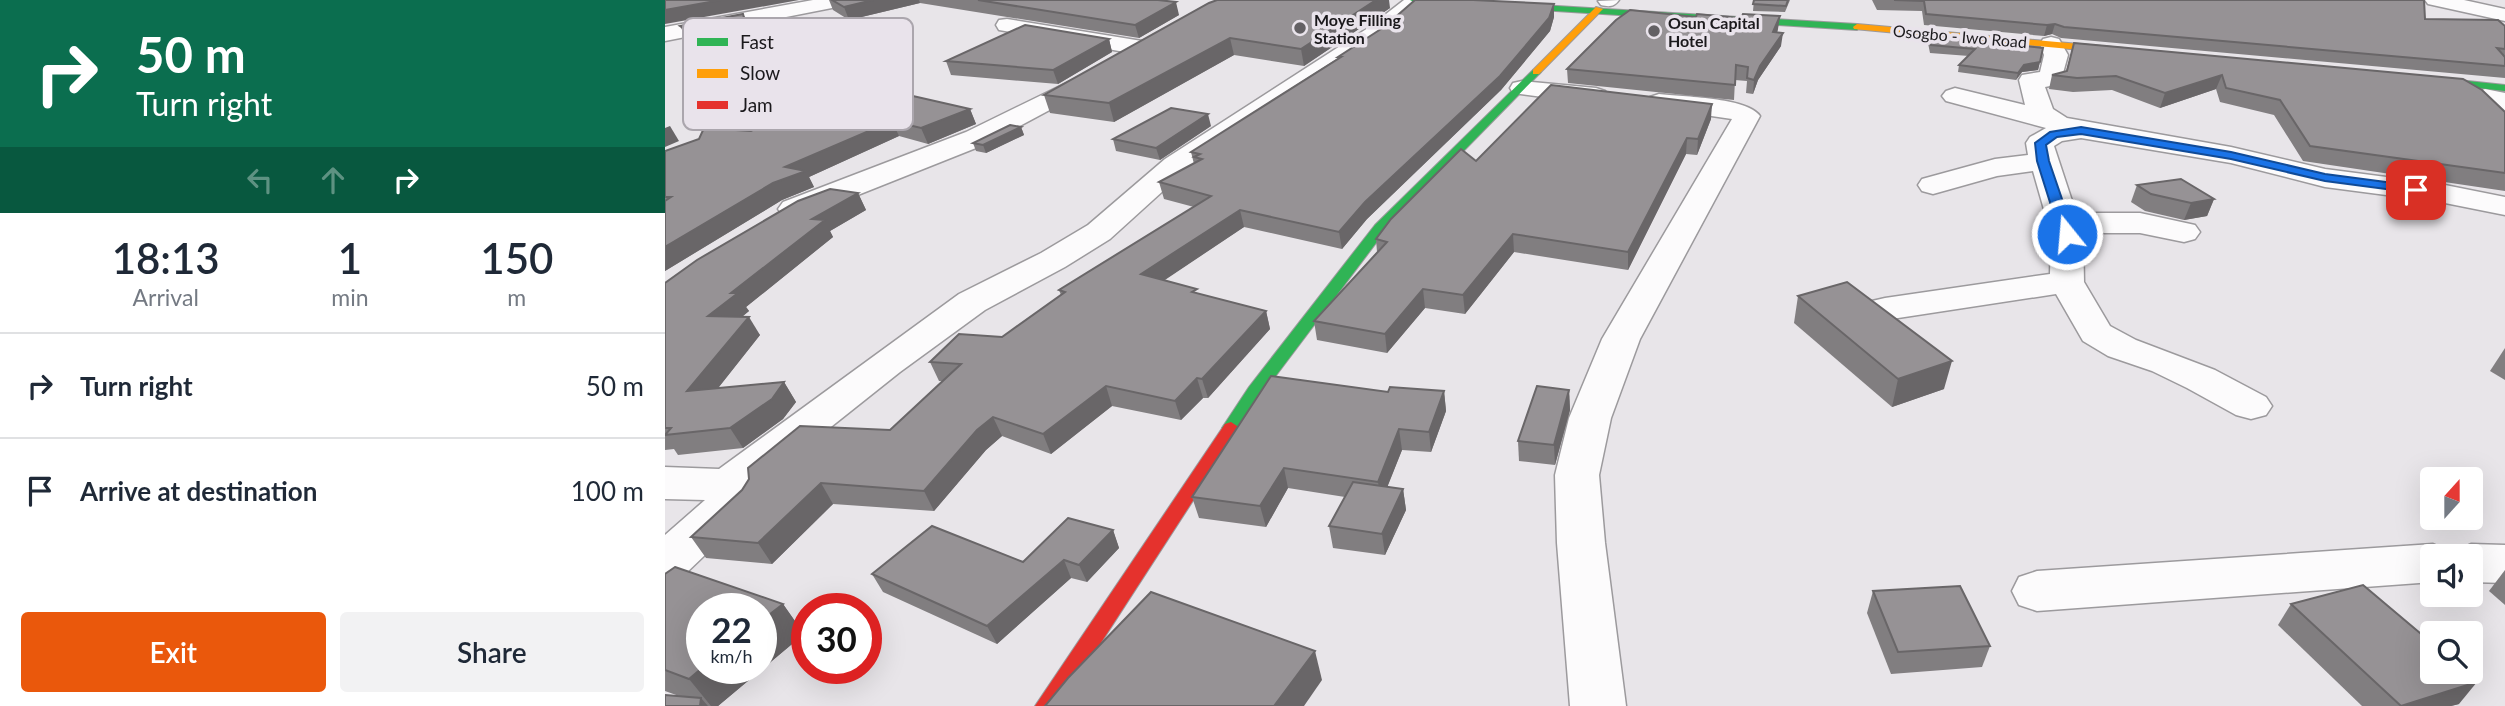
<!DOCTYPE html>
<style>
body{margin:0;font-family:Lato,sans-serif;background:#f2f2f3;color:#1f2937;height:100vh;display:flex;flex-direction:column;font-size:26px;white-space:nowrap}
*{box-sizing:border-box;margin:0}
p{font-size:23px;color:#747a83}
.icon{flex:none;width:38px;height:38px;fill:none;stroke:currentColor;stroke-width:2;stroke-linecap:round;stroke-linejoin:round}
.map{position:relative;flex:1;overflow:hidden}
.sheet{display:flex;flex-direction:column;background:#fff;width:665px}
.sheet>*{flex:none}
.hud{background:#0b6e4f;color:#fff;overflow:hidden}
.needle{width:46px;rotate:21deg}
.controls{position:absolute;left:1755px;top:467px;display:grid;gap:14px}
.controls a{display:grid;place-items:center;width:63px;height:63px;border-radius:7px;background:#fff;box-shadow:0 7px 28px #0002;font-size:35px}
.speed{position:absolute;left:21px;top:593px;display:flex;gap:14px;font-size:35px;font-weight:700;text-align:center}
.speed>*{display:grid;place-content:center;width:91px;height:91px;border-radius:50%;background:#fff;box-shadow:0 7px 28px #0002;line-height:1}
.speed small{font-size:18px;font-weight:400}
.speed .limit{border:10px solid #d22;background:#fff;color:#111}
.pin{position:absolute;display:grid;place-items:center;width:60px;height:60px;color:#fff;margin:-30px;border-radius:14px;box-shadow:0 4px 10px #0006}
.me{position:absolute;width:77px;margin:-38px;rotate:343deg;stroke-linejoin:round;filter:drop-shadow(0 0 5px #0008)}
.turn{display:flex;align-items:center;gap:24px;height:147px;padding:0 21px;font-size:32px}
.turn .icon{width:91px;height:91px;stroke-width:2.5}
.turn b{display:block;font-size:49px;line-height:60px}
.lanes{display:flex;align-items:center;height:66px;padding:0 21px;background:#0003;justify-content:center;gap:35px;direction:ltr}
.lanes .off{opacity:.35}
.eta{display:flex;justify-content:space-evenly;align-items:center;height:119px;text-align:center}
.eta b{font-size:42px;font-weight:600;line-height:49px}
.primary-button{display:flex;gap:14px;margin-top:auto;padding:14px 21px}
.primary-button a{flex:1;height:80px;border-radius:7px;background:#ea580c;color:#fff;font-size:28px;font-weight:600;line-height:80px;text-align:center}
.primary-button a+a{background:#f2f2f3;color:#1f2937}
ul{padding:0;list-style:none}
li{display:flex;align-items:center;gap:21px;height:105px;padding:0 21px;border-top:2px solid #e0e1e3}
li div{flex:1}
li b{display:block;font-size:26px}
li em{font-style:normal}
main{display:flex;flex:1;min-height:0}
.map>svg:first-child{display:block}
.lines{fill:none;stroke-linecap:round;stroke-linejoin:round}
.street-casing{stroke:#9c9a9d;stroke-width:3}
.fast-casing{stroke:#9c9a9d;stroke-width:2}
.slow-casing{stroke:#9c9a9d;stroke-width:2}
.jam-casing{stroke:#9c9a9d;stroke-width:2}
.street{fill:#fcfbfc;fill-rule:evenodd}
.fast{fill:#30b455;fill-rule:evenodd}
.slow{fill:#ff9f0a;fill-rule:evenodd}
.jam{fill:#e5322d;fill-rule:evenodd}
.wall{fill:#817e80}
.shaded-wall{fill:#696668}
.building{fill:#969295;stroke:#696668;stroke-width:2}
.route{fill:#1a73e8;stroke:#114b97;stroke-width:2}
.poi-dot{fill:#636064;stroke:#e9e3eb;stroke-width:2.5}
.labels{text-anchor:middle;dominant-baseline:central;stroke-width:7;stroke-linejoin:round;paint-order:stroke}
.far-poi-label{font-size:16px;font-weight:bold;fill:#1b191c;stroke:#e9e3eb;text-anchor:start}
.far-street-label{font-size:16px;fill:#1b191c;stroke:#e9e3eb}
.key{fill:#e9e3eb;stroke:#aba6ad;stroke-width:2}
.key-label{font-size:19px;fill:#1b191c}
</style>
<main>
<section class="sheet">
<div class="hud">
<div class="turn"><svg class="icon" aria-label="right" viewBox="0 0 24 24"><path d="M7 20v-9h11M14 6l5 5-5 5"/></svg><div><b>50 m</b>Turn right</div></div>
<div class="lanes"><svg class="icon off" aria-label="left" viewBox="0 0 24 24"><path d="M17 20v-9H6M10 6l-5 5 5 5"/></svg><svg class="icon off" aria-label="ahead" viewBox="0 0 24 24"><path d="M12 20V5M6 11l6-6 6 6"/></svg><svg class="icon" aria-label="right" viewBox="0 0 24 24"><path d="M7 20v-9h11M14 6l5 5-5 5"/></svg></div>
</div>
<div class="eta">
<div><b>18:13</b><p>Arrival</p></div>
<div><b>1</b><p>min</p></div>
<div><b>150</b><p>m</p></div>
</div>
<ul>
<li><svg class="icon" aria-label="right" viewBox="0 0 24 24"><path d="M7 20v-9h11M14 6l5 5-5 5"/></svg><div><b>Turn right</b></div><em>50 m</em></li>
<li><svg class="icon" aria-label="arrive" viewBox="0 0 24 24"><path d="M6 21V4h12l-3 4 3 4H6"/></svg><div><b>Arrive at destination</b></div><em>100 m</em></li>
</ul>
<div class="primary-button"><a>Exit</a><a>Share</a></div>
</section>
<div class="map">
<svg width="1840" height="706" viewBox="0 0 1840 706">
<rect width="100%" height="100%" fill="#e8e5e9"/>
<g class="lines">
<!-- street casing -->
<g class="street-casing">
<g id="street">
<polygon points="148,0 187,0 184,4 177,6 0,41 0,27"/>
<polygon points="739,0 761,0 719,38 520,171 445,239 400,267 320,310 235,372 93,485 95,498 88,509 17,577 0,583 0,535 40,500 0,499 0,467 54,469 294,294 376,253 423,225 500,159 703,28"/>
<path d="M954,0C949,7 944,7 936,5L933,1Z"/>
<polygon points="1760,0 1799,0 1840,9 1840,21 1763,4"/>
<polygon points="342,19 477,41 485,43 488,48 485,53 477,55 334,30 331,25 334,20"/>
<polygon points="1386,37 1394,39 1403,55 1395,84 1380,87 1388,109 1402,118 1566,147 1660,169 1775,184 1840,197 1840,215 1775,202 1660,187 1566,163 1416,138 1397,141 1389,146 1411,213 1475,213 1530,225 1535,232 1530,239 1519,242 1475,233 1418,233 1419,282 1445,326 1471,340 1550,370 1601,397 1607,406 1601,415 1586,419 1571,415 1522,388 1487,371 1443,356 1418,341 1391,294 1220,320 1207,317 1202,309 1207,301 1220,298 1385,274 1386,234 1368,171 1332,176 1268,194 1257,191 1253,185 1257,179 1330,159 1363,155 1361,143 1365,137 1381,128 1281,101 1277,96 1281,91 1290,88 1360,105 1354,80 1357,75 1375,72 1379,55 1375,44 1378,39"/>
<polygon points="426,71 435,73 438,78 435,83 321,144 140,216 129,218 118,216 113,209 118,202 301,132"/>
<polygon points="857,81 931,88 940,91 944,96 940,101 931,104 848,93 845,88 848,83"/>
<polygon points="1820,89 1840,93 1840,115 1831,112 1826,105 1811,102 1807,97 1811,92"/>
<path d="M994,94C1017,97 1082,97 1095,116L975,339L946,418L934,475L940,543L961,706H905L892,543L890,475L904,418L937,339L1067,119L985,107L981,102L985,97Z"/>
<polygon points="1768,544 1787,553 1806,544 1840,545 1840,583 1806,582 1806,556 1768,556 1768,582 1372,611 1354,605 1347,591 1354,577 1372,571"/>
</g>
</g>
<!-- fast casing -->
<g class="fast-casing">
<g id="fast">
<polygon points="745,0 790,0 1192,24 1196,27 1192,30 749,2"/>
<polygon points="868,70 876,72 720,231 597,394 572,432 560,432 557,428 584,387 710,225"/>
<polygon points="1756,76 1840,85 1840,91 1752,81 1751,79"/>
</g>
</g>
<!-- slow casing -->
<g class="slow-casing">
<g id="slow">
<polygon points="931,7 938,9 874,74 868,74 868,70"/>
<polygon points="1192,24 1459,48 1464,51 1459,54 1189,29 1188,27"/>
</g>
</g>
<!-- jam casing -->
<g class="jam-casing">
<polygon id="jam" points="566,422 575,428 395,706 370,706 560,424"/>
</g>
<!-- street -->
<use href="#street" class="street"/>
<!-- fast -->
<use href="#fast" class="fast"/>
<!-- slow -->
<use href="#slow" class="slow"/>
<!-- jam -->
<use href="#jam" class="jam"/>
</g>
<!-- wall -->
<g class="wall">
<polygon points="164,0 493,0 514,15 474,38 255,3 184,20 168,10"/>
<polygon points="1089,0 1125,0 1120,12 1088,11"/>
<polygon points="1207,0 1759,0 1760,19 1840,26 1840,78 1396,38 1387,34 1379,36 1259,25 1257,11 1212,10"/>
<polygon points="544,3 725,8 639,66 569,55 449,122 385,113 379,95"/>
<polygon points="78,14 85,27 89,43 42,53 22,39 15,26"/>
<polygon points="889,17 885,31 836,90 702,219 677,249 579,227 499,280 533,294 601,311 605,329 543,398 538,398 516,420 447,406 386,454 337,436 321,450 269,511 168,504 107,564 41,558 26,537 225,430 278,381 274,381 265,362 337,337 396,295 394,290 529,207 499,199 494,182 529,164 526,152 673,58 673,57"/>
<polygon points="1113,29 1112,33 1116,46 1093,80 1088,94 1081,93 1082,81 1070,80 1069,100 903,83 902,69"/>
<polygon points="1264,36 1378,48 1373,70 1357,72 1351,80 1293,72 1294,65 1304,56 1265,53 1263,43"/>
<polygon points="444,39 447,52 393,84 286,75 281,61"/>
<polygon points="1409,43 1840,112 1840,191 1638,161 1609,115 1555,102 1551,89 1495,108 1447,90 1408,92 1384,89 1387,75 1401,71"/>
<polygon points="305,109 311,124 263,144 234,136 144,177 149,187 117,200 0,271 0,151 86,131"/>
<polygon points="1046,119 1032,155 1021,154 963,270 849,252 800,314 760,308 722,353 652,340 649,321 712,252 711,239 811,161"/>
<polygon points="546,126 495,160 451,151 448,139"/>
<polygon points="356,127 359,135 321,153 311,151 308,143"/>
<polygon points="1472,185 1549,199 1542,216 1519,220 1480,211 1466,202"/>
<polygon points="193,193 201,210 165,231 168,237 81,307 84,311 77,317 95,335 53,388 119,382 131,402 118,419 78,448 13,455 9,449 0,450 0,283"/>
<polygon points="1133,296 1279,389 1227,407 1129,323"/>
<polygon points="1840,348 1840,380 1825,371"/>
<polygon points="904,390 905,410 890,465 854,461 853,441"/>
<polygon points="779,391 781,411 766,452 737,450 722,487 738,489 741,510 720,555 668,548 664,526 680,497 623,488 601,527 534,518 527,497 723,392"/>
<polygon points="448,530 454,548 422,582 406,578 332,644 218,592 207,574 358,562"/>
<polygon points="1840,570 1840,605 1824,591"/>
<polygon points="0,574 118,604 139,634 53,706 0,706 14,696 0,691"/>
<polygon points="1208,591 1325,646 1317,667 1226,674 1202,613"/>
<polygon points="1626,604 1794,704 1786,706 1697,706 1613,625"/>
</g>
<!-- shaded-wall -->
<g class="shaded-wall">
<polygon points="56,0 134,0 0,24 0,10"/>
<polygon points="208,0 254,0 255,3 184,20 179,7"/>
<polygon points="711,0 724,0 725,8 639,66 636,49"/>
<polygon points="511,2 514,15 474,38 470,25"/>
<polygon points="889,4 889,17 885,31 836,90 702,219 677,249 674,232 700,202"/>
<polygon points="78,14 85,27 89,43 42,53 35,39"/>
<polygon points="1115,16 1113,29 1107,46 1108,32"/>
<polygon points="1390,24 1387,34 1379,36 1382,25"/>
<polygon points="1118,33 1116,46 1093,80 1088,94 1089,80 1095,66"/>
<polygon points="565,38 569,55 449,122 444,103"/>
<polygon points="444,39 447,52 393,84 388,70"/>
<polygon points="1375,62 1373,70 1357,72 1351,80 1353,73 1359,65"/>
<polygon points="1557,75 1551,89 1495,108 1500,93"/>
<polygon points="1047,104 1046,119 1032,155 1033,139"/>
<polygon points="305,109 311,124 263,144 256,128"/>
<polygon points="543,114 546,126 495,160 491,148"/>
<polygon points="227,121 234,136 144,177 149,187 117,200 0,271 0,247 120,167"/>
<polygon points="5,126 14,141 0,147 0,128"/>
<polygon points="356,127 359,135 321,153 318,145"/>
<polygon points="1022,138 1021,154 963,270 963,252"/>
<polygon points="193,193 201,210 165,231 168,237 81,307 84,311 54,335 43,316 66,293 147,219"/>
<polygon points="1549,199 1542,216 1519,220 1526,203"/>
<polygon points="575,210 579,227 482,292 476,274"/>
<polygon points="848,234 849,252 800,314 798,295"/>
<polygon points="758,289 760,308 722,353 720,334"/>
<polygon points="601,311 605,329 543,398 537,379"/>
<polygon points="84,317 95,335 35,411 22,391"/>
<polygon points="1287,361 1279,389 1227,407 1233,379"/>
<polygon points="532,378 538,398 516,420 510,401"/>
<polygon points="119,382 131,402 118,419 78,448 65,428"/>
<polygon points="441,386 447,406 386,454 378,434"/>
<polygon points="904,390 905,410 890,465 889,445"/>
<polygon points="779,391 781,411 766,452 764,432"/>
<polygon points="328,417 337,436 321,450 269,511 259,491 312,430"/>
<polygon points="734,429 737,450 716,503 713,482"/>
<polygon points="619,468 623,488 601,527 595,506"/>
<polygon points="156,483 168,504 107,564 93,543"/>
<polygon points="738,489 741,510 720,555 717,534"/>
<polygon points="448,530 454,548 422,582 414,565"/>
<polygon points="399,560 406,578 332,644 322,626"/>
<polygon points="118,604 139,634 53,706 46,706 24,679 37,668 96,668 96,621"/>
<polygon points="650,651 657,680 639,706 609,706"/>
<polygon points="1812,682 1794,704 1786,706 1735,706"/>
<polygon points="36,698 43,706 35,706"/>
</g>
<!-- building -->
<g class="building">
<polygon points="0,0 56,0 0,10"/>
<polygon points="167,0 208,0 179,7"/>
<polygon points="313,0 493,0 511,2 470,25"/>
<polygon points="552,0 711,0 636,49 565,38 444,103 379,95 544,3"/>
<polygon points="750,0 808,0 889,4 884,18 835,76 700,202 674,232 575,210 476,274 532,289 527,292 601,311 537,379 532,378 510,401 441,386 378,434 328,417 312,430 259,491 156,483 93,543 26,537 77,490 84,479 83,468 135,426 225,430 296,364 265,362 294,334 337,337 400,292 394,290 546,196 494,182 537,159 529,157 535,154 526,152 676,57 673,57 719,27"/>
<polygon points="1089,0 1123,0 1121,6 1088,4"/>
<polygon points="1229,0 1759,0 1760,19 1833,20 1840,26 1840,49 1832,48 1840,57 1840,66 1399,27 1390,24 1382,25 1261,14 1259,1"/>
<polygon points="965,10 1031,17 1032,14 1076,18 1078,14 1115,16 1108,32 1118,33 1095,66 1089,80 1082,78 1083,67 1071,65 1070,85 902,69 951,20"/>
<polygon points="78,14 82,29 35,39 15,26"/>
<polygon points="360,25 444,39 388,70 281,61"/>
<polygon points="1264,36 1378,48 1375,62 1359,65 1353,73 1294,65 1310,49 1266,45"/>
<polygon points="1409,43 1798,79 1817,90 1840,112 1840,173 1645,146 1615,100 1561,88 1557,75 1500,93 1451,76 1412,78 1387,75 1402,71"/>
<polygon points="182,81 305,109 256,128 227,121 120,167 141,171 108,183 0,247 0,201 6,197 0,197 0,151 34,139 39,128 86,131"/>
<polygon points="886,85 1047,104 1033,139 1022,138 963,252 848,234 798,295 758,289 720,334 649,321 722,242 711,239 726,219 796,149 811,161"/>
<polygon points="506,108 543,114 491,148 448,139"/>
<polygon points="345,125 356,127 318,145 308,143"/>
<polygon points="1516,179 1549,199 1526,203 1486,194 1472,185"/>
<polygon points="165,189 193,193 147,219 160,220 66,293 73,293 43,316 84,317 22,391 119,382 107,399 65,428 0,435 6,428 0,428 0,283 32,260 133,201"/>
<polygon points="1182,282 1287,361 1233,379 1133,296"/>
<polygon points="606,376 723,392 725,387 779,391 764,432 734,429 713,482 619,468 595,506 527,497"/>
<polygon points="872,386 904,390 889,445 853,441"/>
<polygon points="688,482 738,489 717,534 664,526"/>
<polygon points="403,518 448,530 414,565 399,560 322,626 207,574 267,526 358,562"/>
<polygon points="10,567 118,604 96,621 96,609 37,609 37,668 24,679 0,670 0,574"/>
<polygon points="1698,585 1768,644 1768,672 1800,672 1812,682 1736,706 1626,604"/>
<polygon points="1295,586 1325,646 1233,652 1208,591"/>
<polygon points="486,592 650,651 609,706 380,706 403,678"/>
<polygon points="0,695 36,698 35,706 0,706"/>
</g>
<!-- route -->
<polygon class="route" points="1416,127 1566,152 1660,174 1751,186 1757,190 1751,193 1660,181 1566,159 1416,134 1392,137 1381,145 1384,161 1409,234 1402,238 1395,234 1372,161 1370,143 1385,132"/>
<!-- markers -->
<g class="poi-dot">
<circle cx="635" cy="28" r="7"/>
<circle cx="989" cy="31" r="7"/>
</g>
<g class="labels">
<!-- far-poi labels -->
<g class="far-poi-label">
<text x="649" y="19">Moye Filling<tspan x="649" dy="18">Station</tspan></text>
<text x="1003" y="22">Osun Capital<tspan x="1003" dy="18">Hotel</tspan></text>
</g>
<!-- far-street labels -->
<g class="far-street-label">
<text transform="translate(1295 36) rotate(5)">Osogbo - Iwo Road</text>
</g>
</g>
<!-- legend -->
<rect x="18" y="18" width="230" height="112" rx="10" class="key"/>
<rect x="32" y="38" width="31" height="8" fill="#30b455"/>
<rect x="32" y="69" width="31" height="9" fill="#ff9f0a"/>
<rect x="32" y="101" width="31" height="8" fill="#e5322d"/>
<g class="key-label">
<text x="75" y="49">Fast</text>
<text x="75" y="80">Slow</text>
<text x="75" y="112">Jam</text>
</g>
</svg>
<div class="controls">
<a><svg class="needle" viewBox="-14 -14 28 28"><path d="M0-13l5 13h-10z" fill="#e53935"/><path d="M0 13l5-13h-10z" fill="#747a83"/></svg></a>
<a><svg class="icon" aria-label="sound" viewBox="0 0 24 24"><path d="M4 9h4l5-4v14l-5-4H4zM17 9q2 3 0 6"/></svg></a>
<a><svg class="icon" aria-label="search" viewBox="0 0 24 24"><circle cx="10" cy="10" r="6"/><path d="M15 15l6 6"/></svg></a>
</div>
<div class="speed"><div>22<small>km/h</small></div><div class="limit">30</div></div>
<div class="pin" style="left:1751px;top:190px;background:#d93025"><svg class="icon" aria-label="arrive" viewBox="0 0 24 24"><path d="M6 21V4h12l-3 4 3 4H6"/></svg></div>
<svg class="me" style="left:1402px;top:234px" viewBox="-20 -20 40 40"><circle r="17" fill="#1a73e8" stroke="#fff" stroke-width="3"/><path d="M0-11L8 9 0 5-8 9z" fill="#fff"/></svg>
</div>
</main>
